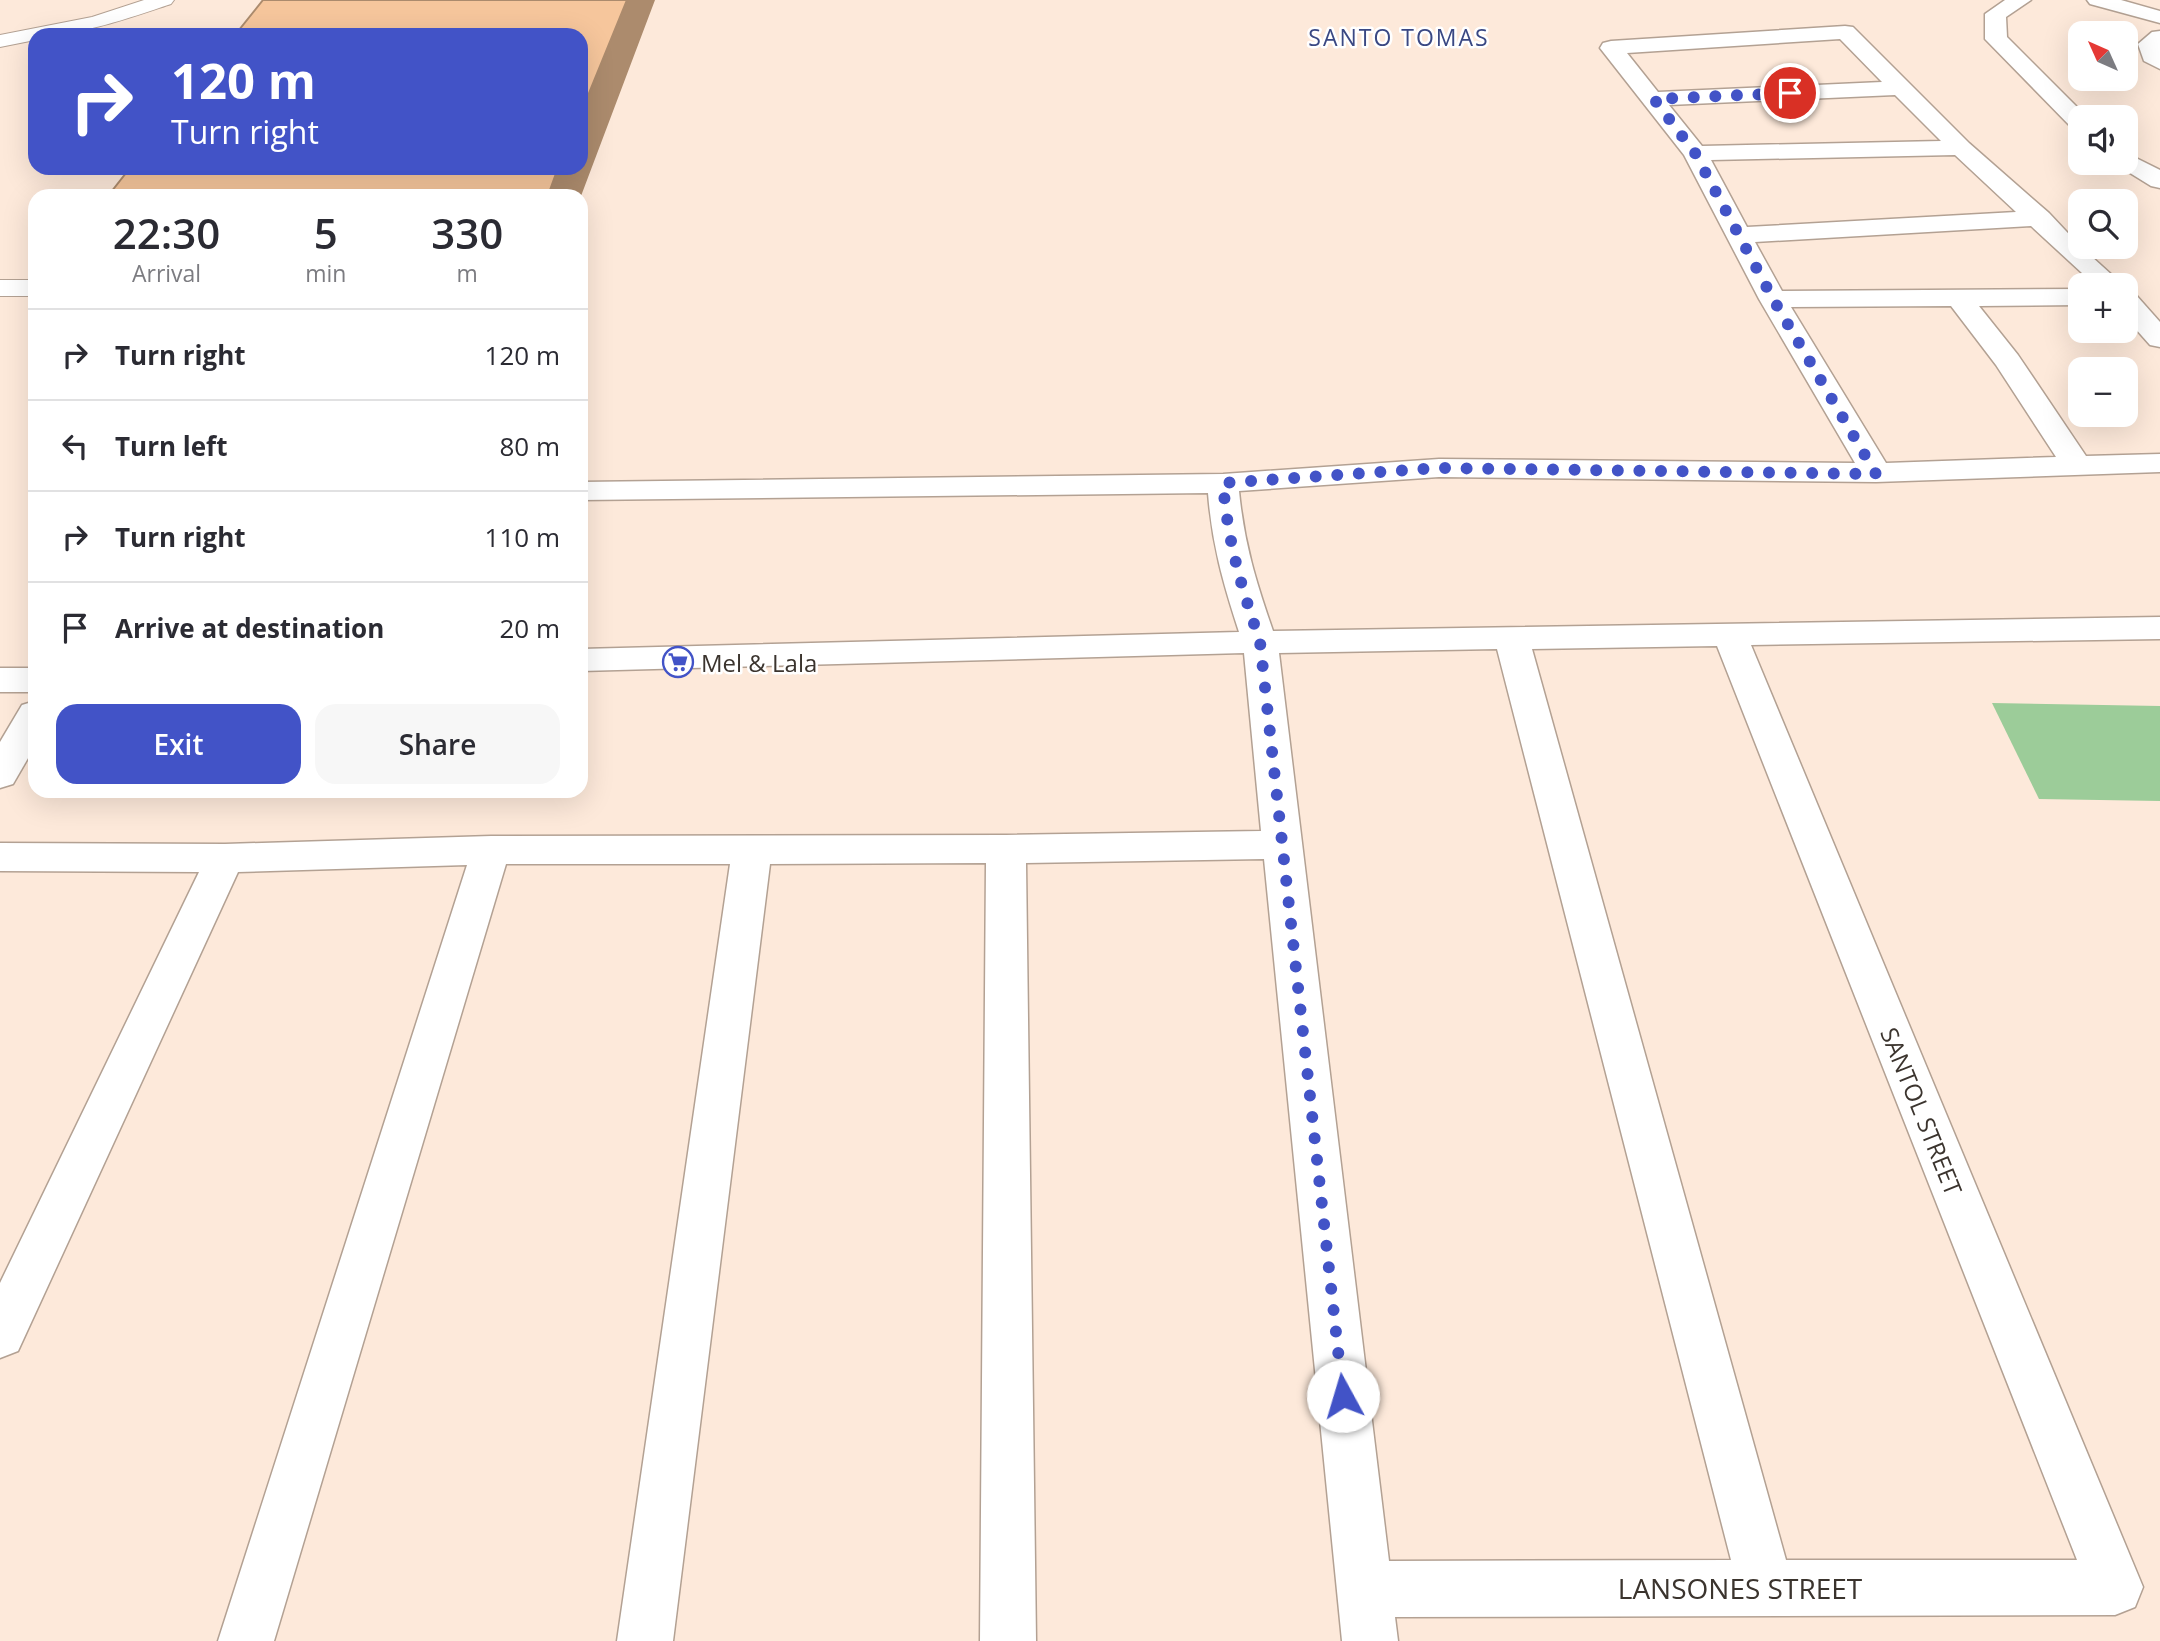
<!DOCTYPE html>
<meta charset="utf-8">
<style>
body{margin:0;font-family:"Open Sans",sans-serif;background:#f7f7f7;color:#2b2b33;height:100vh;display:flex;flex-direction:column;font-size:26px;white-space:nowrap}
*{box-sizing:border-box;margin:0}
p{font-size:23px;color:#7c7c81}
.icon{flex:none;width:38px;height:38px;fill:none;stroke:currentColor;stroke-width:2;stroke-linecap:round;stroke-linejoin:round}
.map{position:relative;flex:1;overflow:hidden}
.panel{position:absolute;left:28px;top:189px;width:560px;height:609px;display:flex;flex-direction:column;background:#fff;border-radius:21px;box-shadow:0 7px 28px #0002}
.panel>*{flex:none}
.guide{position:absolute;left:28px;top:28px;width:560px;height:147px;border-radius:21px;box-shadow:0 7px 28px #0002;background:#4253c7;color:#fff;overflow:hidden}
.needle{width:46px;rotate:315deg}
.buttons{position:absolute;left:2068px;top:21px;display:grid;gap:14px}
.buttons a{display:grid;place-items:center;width:70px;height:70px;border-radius:14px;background:#fff;box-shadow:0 7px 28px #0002;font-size:35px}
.pin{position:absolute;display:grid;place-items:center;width:60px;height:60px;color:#fff;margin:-30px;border:4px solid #fff;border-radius:50%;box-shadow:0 2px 7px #0007}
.me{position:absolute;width:77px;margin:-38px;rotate:354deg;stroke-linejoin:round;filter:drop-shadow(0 0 5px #0008)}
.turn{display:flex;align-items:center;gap:24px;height:147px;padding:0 28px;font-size:32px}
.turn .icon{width:91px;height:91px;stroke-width:2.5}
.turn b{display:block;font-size:49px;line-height:60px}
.eta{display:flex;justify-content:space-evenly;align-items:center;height:119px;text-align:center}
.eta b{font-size:42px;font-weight:600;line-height:49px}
.cta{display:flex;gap:14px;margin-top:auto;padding:14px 28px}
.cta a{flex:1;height:80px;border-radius:21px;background:#4253c7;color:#fff;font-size:28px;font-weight:600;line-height:80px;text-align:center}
.cta a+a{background:#f7f7f7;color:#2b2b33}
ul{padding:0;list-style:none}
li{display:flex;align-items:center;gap:21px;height:91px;padding:0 28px;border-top:2px solid #e1e1e2}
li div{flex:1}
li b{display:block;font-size:26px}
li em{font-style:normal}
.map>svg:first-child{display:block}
.green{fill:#9ccc99}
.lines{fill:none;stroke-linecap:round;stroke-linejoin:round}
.lane-casing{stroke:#b3a193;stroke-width:2}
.street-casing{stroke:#b3a193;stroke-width:3}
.lane{fill:#fff;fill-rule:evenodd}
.street{fill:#fff;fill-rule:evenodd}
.wall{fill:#d4aa86}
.shaded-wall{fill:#ac8b6d}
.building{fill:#f6c69c;stroke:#ac8b6d;stroke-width:2}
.route{stroke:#4253c7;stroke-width:12;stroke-dasharray:0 21.6}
.labels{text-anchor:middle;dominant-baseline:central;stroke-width:5;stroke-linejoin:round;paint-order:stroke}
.far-quarter-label{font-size:23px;letter-spacing:2px;fill:#3a4883;stroke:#fff}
.poi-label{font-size:24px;fill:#3b342e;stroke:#fff;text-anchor:start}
.street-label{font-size:24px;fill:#3b342e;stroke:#fff}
.near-street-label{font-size:28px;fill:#3b342e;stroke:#fff}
</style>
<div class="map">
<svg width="2160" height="1641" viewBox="0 0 2160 1641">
<rect width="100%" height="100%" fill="#fde9da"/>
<!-- green -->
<polygon class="green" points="1992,703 2160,706 2160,801 2039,799"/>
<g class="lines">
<!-- lane casing -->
<g class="lane-casing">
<g id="lane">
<path d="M144,0H174L171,4C126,19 83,35 35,35V40L0,47V35L92,17Z"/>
<rect x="0" y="280" width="35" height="16"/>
</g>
</g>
<!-- street casing -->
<g class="street-casing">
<g id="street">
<polygon points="2005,0 2031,0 2006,17 2007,37 2087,117 2081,117 2081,131 2073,129 1985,39 1985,14"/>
<polygon points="2087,0 2121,0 2160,11 2160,23 2090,4"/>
<path d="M1845,26L1853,27L1969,143L2049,213L2081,247L2123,285H2095L2031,226L1755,242L1782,291L2081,289V305L1979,306L2018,355L2086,456L2160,454V472L1876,482L1439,477L1239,491C1244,543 1256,582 1273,631L2160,617V639L1751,645L2143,1587L2135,1607L2115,1615L1395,1617L1398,1641H1342L1264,859L1026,863L1036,1641H980L986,863L770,864L673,1641H617L730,864H506L274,1641H218L467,865L238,872L18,1351L0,1358V1283L199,872L0,871V843L225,844L491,836L1006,835L1261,831L1244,653L581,671V649L1239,632C1223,583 1212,544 1208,493L581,500V482L1223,474L1439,459L1855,463L1759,299L1684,155L1600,48L1603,43L1611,41ZM1840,39L1882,82L1658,92L1627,53ZM1895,95L1941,141L1702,146L1669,105ZM1955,155L2016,212L1747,227L1711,160ZM1951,306L1996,365L2056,457L1886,463L1791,307ZM1717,646L2077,1560H1786L1532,649ZM1497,649L1731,1560L1389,1561L1279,653Z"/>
<polygon points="2160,31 2160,69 2144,61 2138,44 2152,32"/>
<polygon points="2126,153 2160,170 2160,188 2151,186 2117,165 2116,163 2126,163"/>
<polygon points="2126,293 2136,295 2160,322 2160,347 2150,345 2126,318"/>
<rect x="0" y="668" width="35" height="24"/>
<polygon points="35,701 35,746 13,784 0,788 0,742 22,705"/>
</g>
</g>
<!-- lane -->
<use href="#lane" class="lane"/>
<!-- street -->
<use href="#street" class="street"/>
</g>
<!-- wall -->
<polygon class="wall" points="263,0 581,196 108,196"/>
<!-- shaded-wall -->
<polygon class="shaded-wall" points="627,0 655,0 581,196 551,196 550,190 558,168 581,168 581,113"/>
<!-- building -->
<g class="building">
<polygon points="263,0 627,0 581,113 581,35 235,35"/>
<polygon points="130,168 558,168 550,190 108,196"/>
</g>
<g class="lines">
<!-- route -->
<path class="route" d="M1343,1396L1260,642C1241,585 1228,544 1223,483L1439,468L1876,474L1773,299L1695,153L1654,99L1790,93"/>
</g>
<!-- icons -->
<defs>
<g id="supermarket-ring" transform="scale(1.575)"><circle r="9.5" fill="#fff" stroke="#4253c7" stroke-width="1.5"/><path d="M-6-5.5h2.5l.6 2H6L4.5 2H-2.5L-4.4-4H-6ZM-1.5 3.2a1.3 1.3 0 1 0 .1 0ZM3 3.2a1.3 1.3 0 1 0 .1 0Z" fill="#4253c7"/></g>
</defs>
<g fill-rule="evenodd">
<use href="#supermarket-ring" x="678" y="662"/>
</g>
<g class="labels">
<!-- far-quarter labels -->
<g class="far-quarter-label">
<text x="1399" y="37">SANTO TOMAS</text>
</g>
<!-- poi labels -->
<g class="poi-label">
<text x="701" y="662">Mel &amp; Lala</text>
</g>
<!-- street labels -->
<g class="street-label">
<text transform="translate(1922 1111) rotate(68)">SANTOL STREET</text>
</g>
<!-- near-street labels -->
<g class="near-street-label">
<text x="1740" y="1588">LANSONES STREET</text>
</g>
</g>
</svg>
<div class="buttons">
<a><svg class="needle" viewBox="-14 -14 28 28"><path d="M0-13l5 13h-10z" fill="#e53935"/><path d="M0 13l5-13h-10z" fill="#7c7c81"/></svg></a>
<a><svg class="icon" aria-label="sound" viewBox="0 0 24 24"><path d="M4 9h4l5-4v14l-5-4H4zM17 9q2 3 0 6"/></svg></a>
<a><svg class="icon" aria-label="search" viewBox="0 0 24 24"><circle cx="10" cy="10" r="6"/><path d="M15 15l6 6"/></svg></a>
<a>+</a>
<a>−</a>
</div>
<div class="pin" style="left:1790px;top:93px;background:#d93025"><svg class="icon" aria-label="arrive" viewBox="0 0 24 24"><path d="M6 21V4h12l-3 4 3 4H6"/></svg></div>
<svg class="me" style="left:1343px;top:1396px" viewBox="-20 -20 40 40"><circle r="19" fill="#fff"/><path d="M0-13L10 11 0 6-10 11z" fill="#4253c7"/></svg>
<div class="guide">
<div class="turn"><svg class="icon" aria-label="right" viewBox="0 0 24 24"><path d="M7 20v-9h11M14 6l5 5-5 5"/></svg><div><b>120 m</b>Turn right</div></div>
</div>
<section class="panel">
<div class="eta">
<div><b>22:30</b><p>Arrival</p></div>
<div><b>5</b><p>min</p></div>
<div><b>330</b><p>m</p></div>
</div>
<ul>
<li><svg class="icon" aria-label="right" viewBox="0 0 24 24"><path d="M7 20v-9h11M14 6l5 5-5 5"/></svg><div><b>Turn right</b></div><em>120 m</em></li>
<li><svg class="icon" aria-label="left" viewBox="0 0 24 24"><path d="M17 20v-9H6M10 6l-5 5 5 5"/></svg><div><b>Turn left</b></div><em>80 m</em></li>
<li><svg class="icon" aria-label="right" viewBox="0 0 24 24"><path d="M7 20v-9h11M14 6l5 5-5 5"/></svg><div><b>Turn right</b></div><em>110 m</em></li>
<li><svg class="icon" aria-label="arrive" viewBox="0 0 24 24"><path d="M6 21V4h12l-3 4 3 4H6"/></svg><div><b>Arrive at destination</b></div><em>20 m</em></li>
</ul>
<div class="cta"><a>Exit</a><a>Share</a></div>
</section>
</div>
